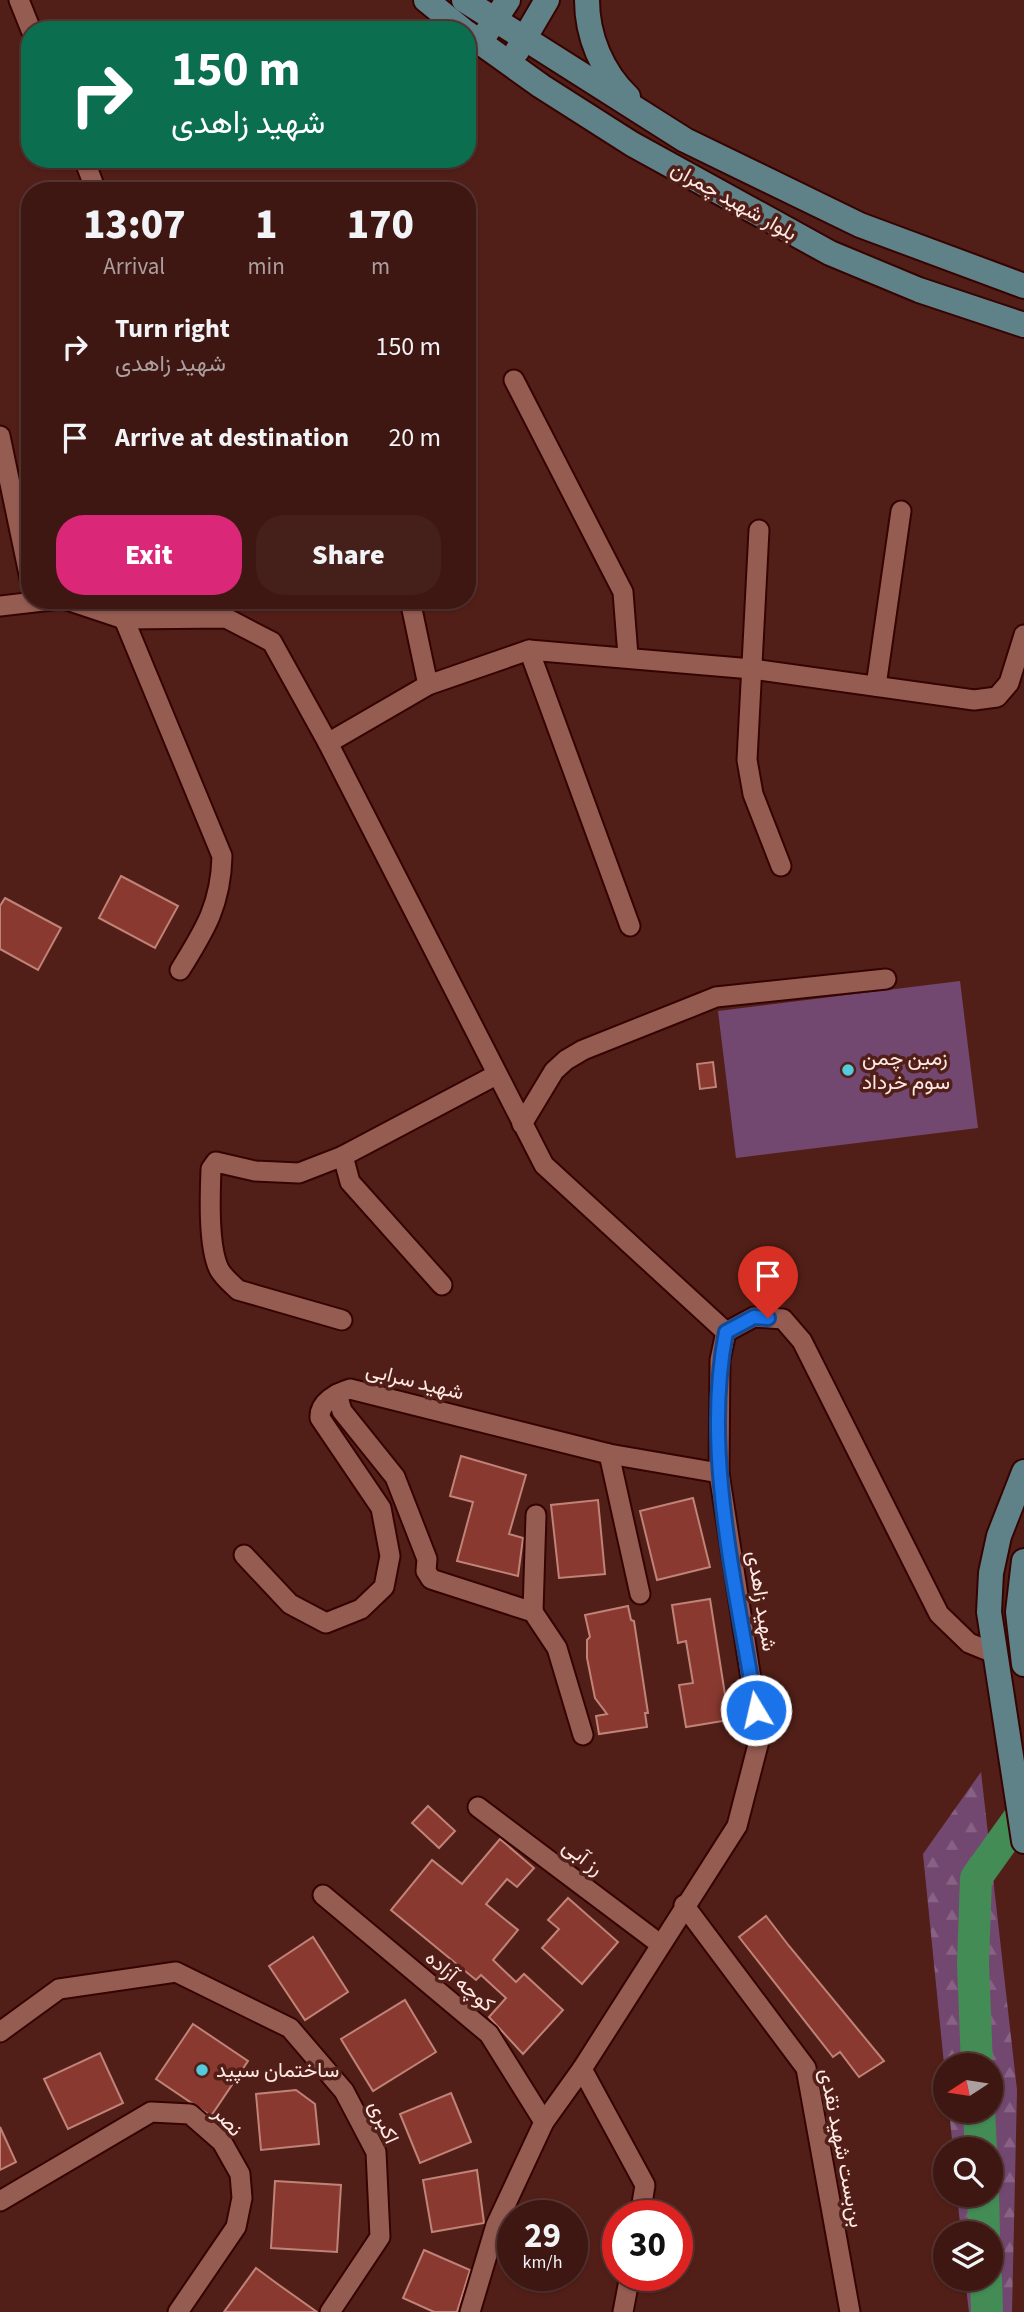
<!DOCTYPE html>
<meta charset="utf-8">
<style>
body{margin:0;font-family:"Source Sans 3",Vazirmatn,sans-serif;background:#45201b;color:#f1f3f6;height:100vh;display:flex;flex-direction:column;font-size:26px;white-space:nowrap}
*{box-sizing:border-box;margin:0}
p{font-size:23px;color:#ad9f9f}
.icon{flex:none;width:38px;height:38px;fill:none;stroke:currentColor;stroke-width:2;stroke-linecap:round;stroke-linejoin:round}
.map{position:relative;flex:1;overflow:hidden}
.sheet{position:absolute;left:21px;top:182px;width:455px;height:427px;display:flex;flex-direction:column;background:#3e1712;border-radius:28px;box-shadow:0 2px 5px #0004,0 0 0 2px #573632}
.sheet>*{flex:none}
.hud{position:absolute;left:21px;top:21px;width:455px;height:147px;border-radius:28px;box-shadow:0 2px 5px #0004,0 0 0 2px #573632;background:#0b6e4f;color:#fff;overflow:hidden}
.needle{width:46px;rotate:258deg}
.tools{position:absolute;left:933px;top:2053px;display:grid;gap:14px}
.tools a{display:grid;place-items:center;width:70px;height:70px;border-radius:50%;background:#3e1712;box-shadow:0 2px 5px #0004,0 0 0 2px #573632;font-size:35px}
.speed{position:absolute;left:497px;top:2200px;display:flex;gap:14px;font-size:35px;font-weight:700;text-align:center}
.speed>*{display:grid;place-content:center;width:91px;height:91px;border-radius:50%;background:#3e1712;box-shadow:0 2px 5px #0004,0 0 0 2px #573632;line-height:1}
.speed small{font-size:18px;font-weight:400}
.speed .limit{border:10px solid #d22;background:#fff;color:#111}
.pin{position:absolute;display:grid;place-items:center;width:60px;height:60px;color:#fff;margin:-72px -30px;border-radius:50% 50% 50% 0;rotate:-45deg;box-shadow:0 0 7px #0007}
.pin .icon{rotate:45deg}
.me{position:absolute;width:77px;margin:-38px;rotate:351deg;stroke-linejoin:round;filter:drop-shadow(0 0 5px #0008)}
.turn{display:flex;align-items:center;gap:24px;height:147px;padding:0 35px;font-size:32px}
.turn .icon{width:91px;height:91px;stroke-width:2.5}
.turn b{display:block;font-size:49px;line-height:60px}
.eta{display:flex;justify-content:space-evenly;align-items:center;height:119px;text-align:center}
.eta b{font-size:42px;font-weight:800;line-height:49px}
.primary-button{display:flex;gap:14px;margin-top:auto;padding:14px 35px}
.primary-button a{flex:1;height:80px;border-radius:28px;background:#db2777;color:#fff;font-size:28px;font-weight:800;line-height:80px;text-align:center}
.primary-button a+a{background:#45201b;color:#f1f3f6}
ul{padding:0;list-style:none}
li{display:flex;align-items:center;gap:21px;height:91px;padding:0 35px}
li div{flex:1}
li b{display:block;font-size:26px}
li em{font-style:normal}
.map>svg:first-child{display:block}
.forest{fill:url(#forest-firs)}
.garden{fill:#734870}
.lines{fill:none;stroke-linecap:round;stroke-linejoin:round}
.river{stroke:#438c55;stroke-width:32}
.building{fill:#89392f;stroke:#c08378;stroke-width:2}
.minor-casing{stroke:#350402;stroke-width:23}
.major-casing{stroke:#350402;stroke-width:28}
.minor{stroke:#955c52;stroke-width:19}
.major{stroke:#5e8288;stroke-width:24}
.route-casing{stroke:#114b97;stroke-width:18}
.route{stroke:#1a73e8;stroke-width:12}
.poi-dot{fill:#54cadd;stroke:#521f18;stroke-width:2.5}
.labels{text-anchor:middle;dominant-baseline:central;stroke-width:7;stroke-linejoin:round;paint-order:stroke}
.street-label{font-size:21px;fill:#fee9e5;stroke:#521f18}
.poi-label{font-size:21px;fill:#fee9e5;stroke:#521f18;text-anchor:start}
</style>
<div class="map">
<svg width="1024" height="2312" viewBox="0 0 1024 2312">
<defs>
<pattern id="forest-firs" width="22" height="20" patternUnits="userSpaceOnUse" patternTransform="scale(1.75)"><rect width="22" height="20" fill="#734870"/><path d="M5 1l3.5 6h-7zM16 11l3.5 6h-7z" fill="#886284"/></pattern>
</defs>
<rect width="100%" height="100%" fill="#521f18"/>
<!-- forest -->
<polygon class="forest" points="981,1772 1017,2090 1012,2312 969,2312 965,2279 990,2278 990,2233 961,2233 957,2195 990,2194 990,2149 953,2149 949,2111 990,2110 990,2065 945,2065 945,2074 923,1854"/>
<!-- garden -->
<polygon class="garden" points="960,981 978,1128 736,1158 718,1011"/>
<g class="lines">
<!-- river -->
<g class="river">
<polyline points="977,2065 973,1963 976,1878 1024,1811"/>
<polyline points="979,2110 981,2149"/>
<polyline points="983,2194 984,2233"/>
<polyline points="986,2278 987,2312"/>
</g>
</g>
<!-- building -->
<g class="building">
<polygon points="121,876 178,906 155,948 99,918"/>
<polygon points="5,898 61,928 38,970 0,949 0,906"/>
<polygon points="713,1062 716,1087 700,1089 697,1064"/>
<polygon points="461,1456 526,1475 509,1534 523,1538 518,1576 457,1561 473,1502 450,1496"/>
<polygon points="693,1498 710,1567 657,1580 640,1511"/>
<polygon points="598,1500 605,1574 559,1578 551,1505"/>
<polygon points="710,1599 729,1720 686,1727 679,1685 693,1683 686,1641 678,1643 672,1605"/>
<polygon points="628,1606 631,1620 634,1621 648,1713 645,1713 647,1727 599,1734 596,1716 607,1714 595,1698 587,1658 587,1640 590,1637 585,1615"/>
<polygon points="428,1806 455,1831 439,1848 412,1823"/>
<polygon points="500,1839 534,1868 517,1887 507,1879 486,1904 518,1930 493,1960 516,1982 524,1974 563,2010 523,2054 489,2017 506,1998 481,1975 476,1980 391,1910 432,1860 462,1884"/>
<polygon points="568,1898 618,1942 582,1984 542,1948 559,1929 548,1920"/>
<polygon points="766,1916 789,1946 884,2061 859,2077 840,2052 833,2057 739,1937"/>
<polygon points="313,1937 348,1992 305,2020 269,1966"/>
<polygon points="405,2000 436,2052 373,2091 341,2039"/>
<polygon points="193,2024 248,2061 211,2116 156,2079"/>
<polygon points="100,2053 123,2103 68,2129 44,2079"/>
<polygon points="296,2090 315,2104 319,2144 261,2150 256,2094"/>
<polygon points="451,2093 471,2142 420,2163 400,2114"/>
<polygon points="0,2127 16,2162 0,2170"/>
<polygon points="477,2170 484,2223 432,2232 423,2180"/>
<polygon points="275,2181 341,2185 337,2252 271,2248"/>
<polygon points="424,2250 470,2270 457,2312 434,2312 403,2298"/>
<polygon points="256,2268 279,2285 317,2312 224,2312"/>
</g>
<g class="lines">
<!-- minor casing -->
<g class="minor-casing">
<g id="minor">
<polyline points="19,0 31,30"/>
<polyline points="84,159 96,191"/>
<polyline points="514,380 623,592 628,656"/>
<polyline points="0,436 30,579"/>
<polyline points="759,530 747,760 753,794 781,866"/>
<polyline points="67,600 124,619 226,618 272,642 328,743 544,1165 726,1332"/>
<polyline points="410,600 428,685"/>
<polyline points="0,606 52,600"/>
<path d="M124,619L222,856C221,904 205,930 180,970"/>
<polyline points="529,650 630,926"/>
<polyline points="876,686 901,511"/>
<polyline points="328,743 428,685 529,650 752,669 974,700 997,697 1009,683 1024,635"/>
<polyline points="522,1124 554,1071 566,1060 583,1050 681,1011 716,997 886,979"/>
<polyline points="343,1156 350,1182 442,1285"/>
<path d="M342,1320L238,1290C232,1284 223,1277 219,1269C208,1246 210,1195 211,1169L216,1162L255,1171L299,1173L343,1156L496,1075"/>
<polyline points="337,1394 342,1411 395,1477 427,1559 426,1571 431,1579 533,1612 557,1648 583,1735"/>
<polyline points="609,1454 640,1594"/>
<path d="M244,1555L290,1604L326,1623L361,1609L384,1587L390,1556L381,1508L320,1418C319,1402 337,1393 350,1389L609,1454L719,1473"/>
<polyline points="533,1612 536,1515"/>
<polyline points="478,1807 660,1944"/>
<polyline points="323,1895 489,2034 544,2122"/>
<polyline points="684,1905 806,2068 850,2312"/>
<polyline points="0,2032 59,1989 176,1972 290,2028 344,2091 376,2152 380,2237 330,2312"/>
<polyline points="582,2069 645,2185 640,2216"/>
<polyline points="0,2201 151,2112 190,2114 222,2142 240,2174 242,2198 236,2227 178,2312"/>
<polyline points="470,2312 496,2225 544,2122 582,2069 737,1826 760,1737 719,1473 720,1360 726,1332 754,1317 783,1319 802,1341 939,1614 969,1643 996,1654"/>
<polyline points="623,2312 630,2275"/>
</g>
</g>
<!-- major casing -->
<g class="major-casing">
<g id="major">
<polyline points="426,0 463,30"/>
<polyline points="464,0 685,140 860,225 1024,286"/>
<path d="M587,0C587,36 602,72 628,97"/>
<polyline points="467,33 541,86 632,144 830,253 919,290 1024,325"/>
<polyline points="485,35 508,0"/>
<polyline points="517,51 547,0"/>
<polyline points="1024,1472 999,1536 991,1573 989,1612 1024,1841"/>
<polyline points="1024,1561 1018,1612 1024,1664"/>
</g>
</g>
<!-- minor -->
<use href="#minor" class="minor"/>
<!-- major -->
<use href="#major" class="major"/>
</g>
<g class="lines">
<!-- route casing -->
<g class="route-casing">
<path id="route" d="M756,1710C737,1590 702,1453 726,1332L754,1317L768,1318"/>
</g>
<!-- route -->
<use href="#route" class="route"/>
</g>
<!-- markers -->
<g class="poi-dot">
<circle cx="848" cy="1070" r="7"/>
<circle cx="202" cy="2070" r="7"/>
</g>
<g class="labels">
<!-- street labels -->
<g class="street-label">
<text transform="translate(734 201) rotate(29)">بلوار شهید چمران</text>
<text transform="translate(415 1381) rotate(14)">شهید سرابی</text>
<text transform="translate(762 1601) rotate(81)">شهید زاهدی</text>
<text transform="translate(583 1857) rotate(37)">رز آبی</text>
<text transform="translate(460 1981) rotate(40)">کوچه آزاده</text>
<text transform="translate(228 2121) rotate(47)">نصر</text>
<text transform="translate(384 2122) rotate(66)">اکبری</text>
<text transform="translate(842 2148) rotate(79)">بن‌بست شهید نقدی</text>
</g>
<!-- poi labels -->
<g class="poi-label">
<text x="862" y="1058">زمین چمن<tspan x="862" dy="24">سوم خرداد</tspan></text>
<text x="216" y="2070">ساختمان سپید</text>
</g>
</g>
</svg>
<div class="tools">
<a><svg class="needle" viewBox="-14 -14 28 28"><path d="M0-13l5 13h-10z" fill="#e53935"/><path d="M0 13l5-13h-10z" fill="#ad9f9f"/></svg></a>
<a><svg class="icon" aria-label="search" viewBox="0 0 24 24"><circle cx="10" cy="10" r="6"/><path d="M15 15l6 6"/></svg></a>
<a><svg class="icon" aria-label="layers" viewBox="0 0 24 24"><path d="M12 4l9 5-9 5-9-5zM3 14l9 5 9-5"/></svg></a>
</div>
<div class="speed"><div>29<small>km/h</small></div><div class="limit">30</div></div>
<div class="pin" style="left:768px;top:1318px;background:#d93025"><svg class="icon" aria-label="arrive" viewBox="0 0 24 24"><path d="M6 21V4h12l-3 4 3 4H6"/></svg></div>
<svg class="me" style="left:756px;top:1710px" viewBox="-20 -20 40 40"><circle r="17" fill="#1a73e8" stroke="#fff" stroke-width="3"/><path d="M0-11L8 9 0 5-8 9z" fill="#fff"/></svg>
<div class="hud">
<div class="turn"><svg class="icon" aria-label="right" viewBox="0 0 24 24"><path d="M7 20v-9h11M14 6l5 5-5 5"/></svg><div><b>150 m</b>شهید زاهدی</div></div>
</div>
<section class="sheet">
<div class="eta">
<div><b>13:07</b><p>Arrival</p></div>
<div><b>1</b><p>min</p></div>
<div><b>170</b><p>m</p></div>
</div>
<ul>
<li><svg class="icon" aria-label="right" viewBox="0 0 24 24"><path d="M7 20v-9h11M14 6l5 5-5 5"/></svg><div><b>Turn right</b><p>شهید زاهدی</p></div><em>150 m</em></li>
<li><svg class="icon" aria-label="arrive" viewBox="0 0 24 24"><path d="M6 21V4h12l-3 4 3 4H6"/></svg><div><b>Arrive at destination</b></div><em>20 m</em></li>
</ul>
<div class="primary-button"><a>Exit</a><a>Share</a></div>
</section>
</div>
